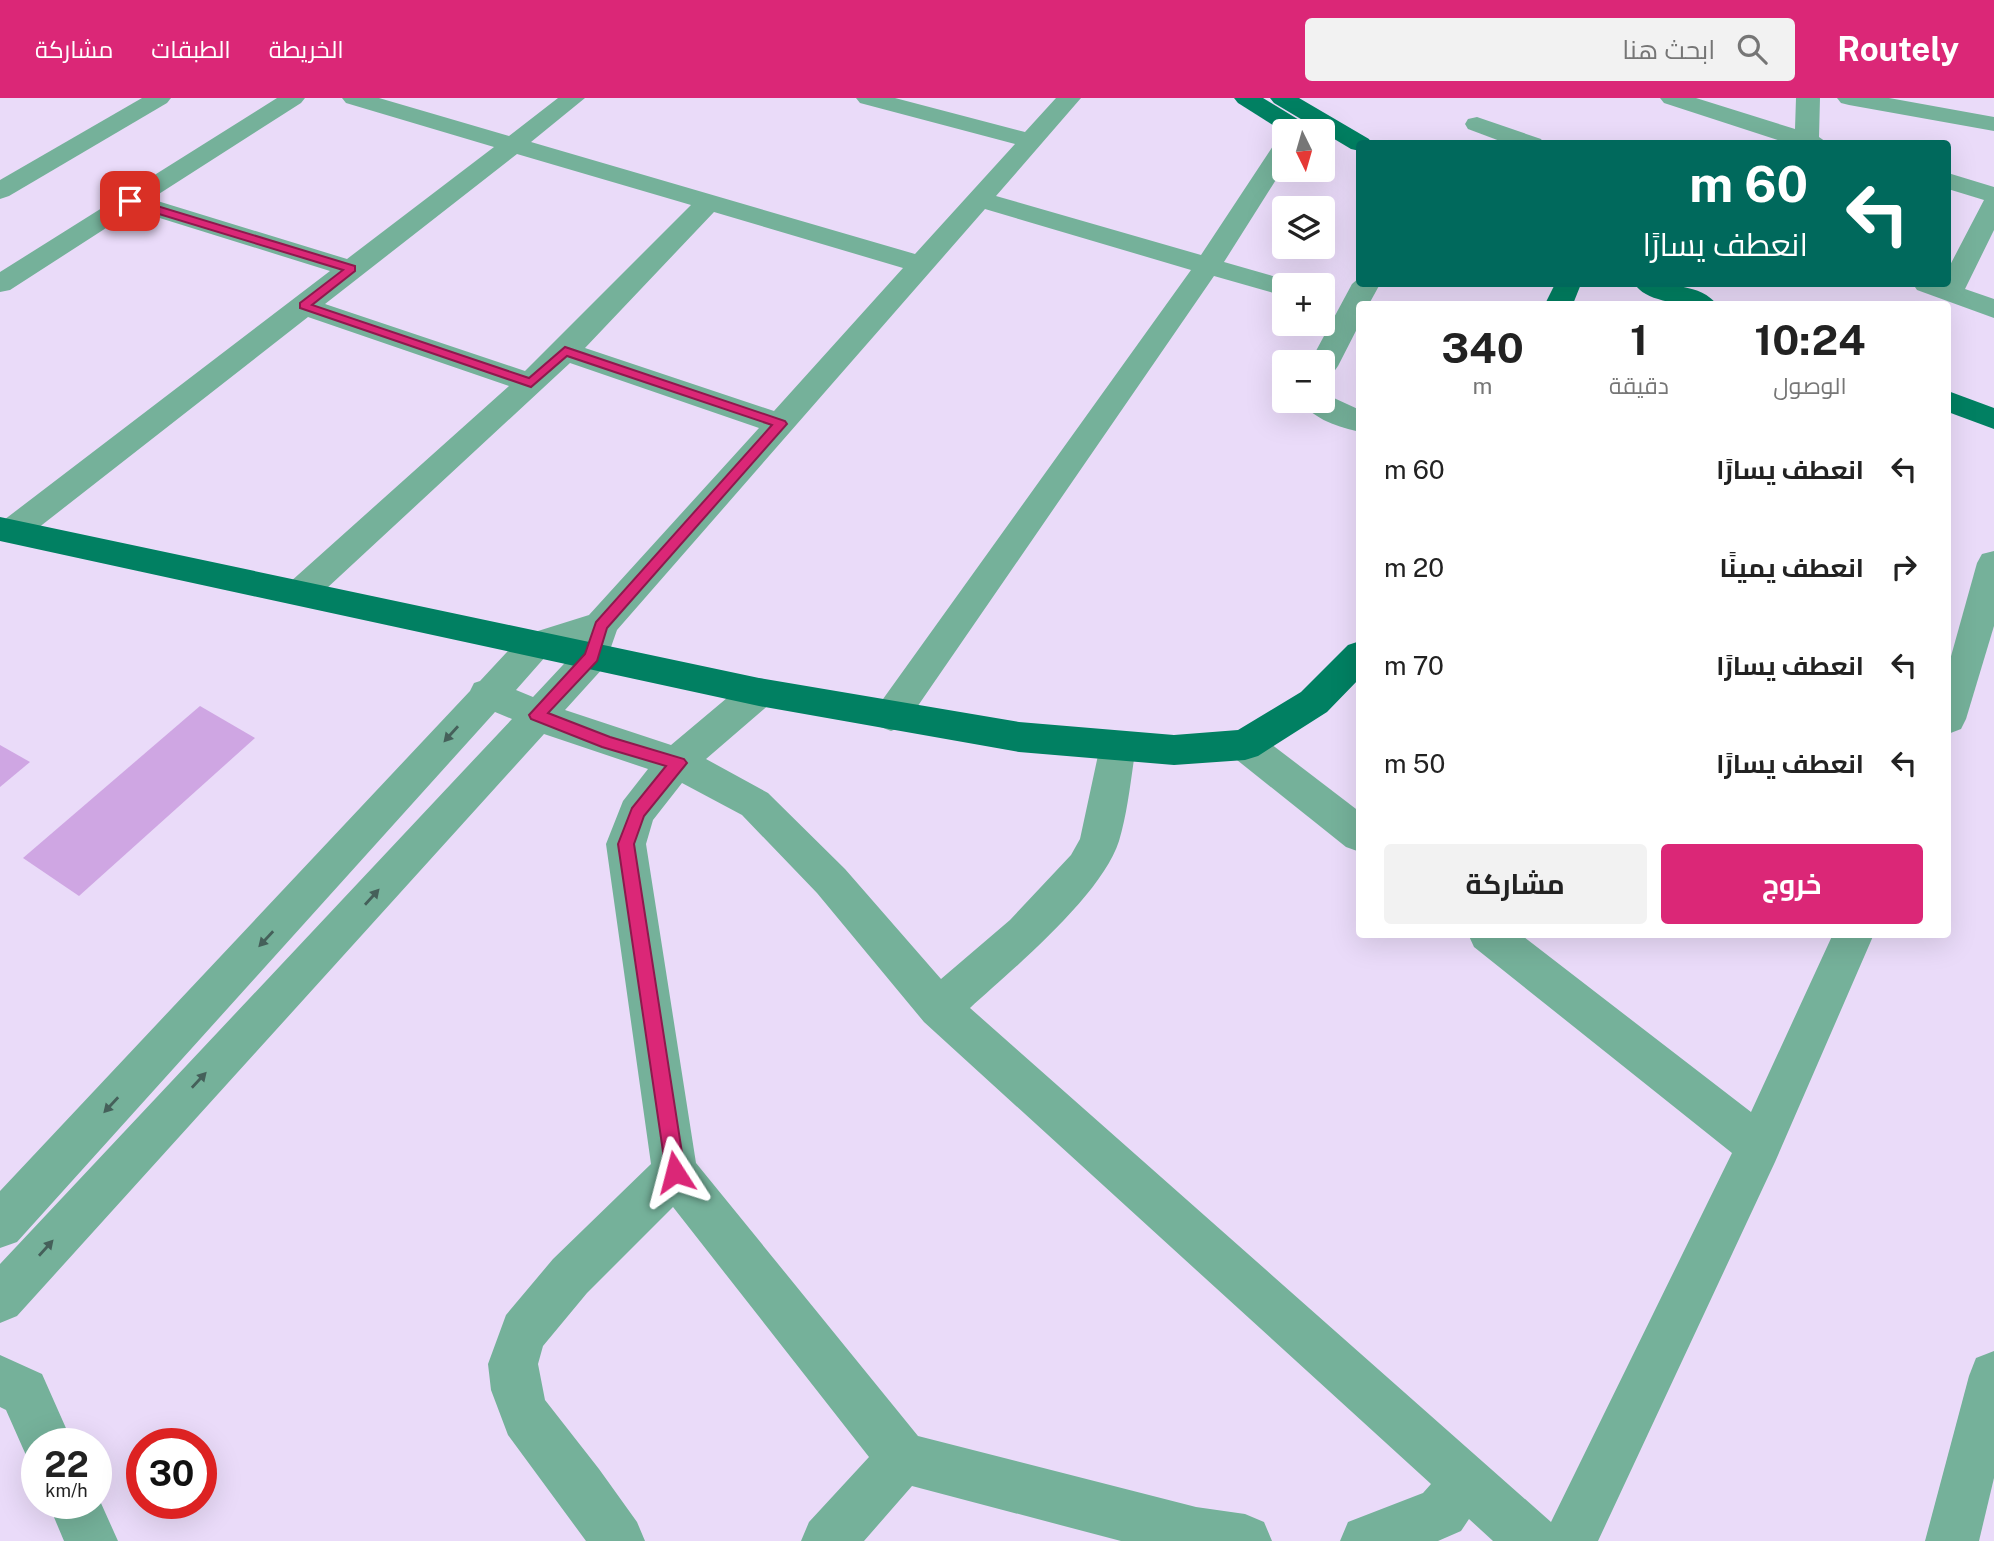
<!DOCTYPE html>
<html lang="ar">
<meta charset="utf-8">
<style>
body{margin:0;font-family:"Public Sans",Cairo,sans-serif;background:#f2f2f2;color:#222;direction:rtl;height:100vh;display:flex;flex-direction:column;font-size:26px;white-space:nowrap}
*{box-sizing:border-box;margin:0}
p{font-size:23px;color:#767676}
.icon{flex:none;width:38px;height:38px;fill:none;stroke:currentColor;stroke-width:2;stroke-linecap:round;stroke-linejoin:round}
.map{position:relative;flex:1;overflow:hidden;direction:ltr}
.details{position:absolute;left:1356px;top:203px;width:595px;height:637px;display:flex;flex-direction:column;background:#fff;border-radius:7px;box-shadow:0 7px 28px #0002;direction:rtl}
.details>*{flex:none}
.top-card{position:absolute;left:1356px;top:42px;width:595px;height:147px;border-radius:7px;box-shadow:0 7px 28px #0002;direction:rtl;background:#00695c;color:#fff;overflow:hidden}
.needle{width:46px;rotate:175deg}
.fabs{position:absolute;left:1272px;top:21px;display:grid;gap:14px}
.fabs a{display:grid;place-items:center;width:63px;height:63px;border-radius:7px;background:#fff;box-shadow:0 7px 28px #0002;font-size:35px}
.speed{position:absolute;left:21px;top:1330px;display:flex;gap:14px;font-size:35px;font-weight:700;text-align:center}
.speed>*{display:grid;place-content:center;width:91px;height:91px;border-radius:50%;background:#fff;box-shadow:0 7px 28px #0002;line-height:1}
.speed small{font-size:18px;font-weight:400}
.speed .limit{border:10px solid #d22;background:#fff;color:#111}
.pin{position:absolute;display:grid;place-items:center;width:60px;height:60px;color:#fff;margin:-30px;border-radius:14px;box-shadow:0 4px 10px #0006}
.me{position:absolute;width:77px;margin:-38px;rotate:351deg;stroke-linejoin:round;filter:drop-shadow(0 0 5px #0008)}
.turn{display:flex;align-items:center;gap:24px;height:147px;padding:0 28px;font-size:32px}
.turn .icon{width:91px;height:91px;stroke-width:2.5}
.turn b{display:block;font-size:49px;line-height:60px}
.eta{display:flex;justify-content:space-evenly;align-items:center;height:119px;text-align:center}
.eta b{font-size:42px;font-weight:700;line-height:49px}
.primary-button{display:flex;gap:14px;margin-top:auto;padding:14px 28px}
.primary-button a{flex:1;height:80px;border-radius:7px;background:#db2777;color:#fff;font-size:28px;font-weight:700;line-height:80px;text-align:center}
.primary-button a+a{background:#f2f2f2;color:#222}
ul{padding:0;list-style:none}
li{display:flex;align-items:center;gap:21px;height:98px;padding:0 28px}
li div{flex:1}
li b{display:block;font-size:26px}
li em{font-style:normal}
header{display:flex;align-items:center;gap:42px;box-sizing:border-box;height:98px;padding:0 35px;background:#db2777;color:#fff}
header strong{font-size:33px}
nav{display:flex;gap:38px;margin-inline-start:auto;font-size:24px}
.search{width:490px;height:63px;background:#f2f2f2;display:flex;align-items:center;gap:18px;box-sizing:border-box;padding:0 24px;border-radius:7px;color:#767676;font-size:26px}
.map>svg:first-child{display:block}
.building{fill:#cfa6e3}
.lines{fill:none;stroke-linecap:round;stroke-linejoin:round}
.minor{fill:#75b19a;fill-rule:evenodd}
.major{fill:#018062;fill-rule:evenodd}
.oneway{fill:#45605a}
.route{fill:#db2777;stroke:#8e194d;stroke-width:2}
</style>
<header>
<strong>Routely</strong>
<div class="search"><svg class="icon" aria-label="search" viewBox="0 0 24 24"><circle cx="10" cy="10" r="6"/><path d="M15 15l6 6"/></svg>ابحث هنا</div>
<nav><a>الخريطة</a><a>الطبقات</a><a>مشاركة</a></nav>
</header>
<div class="map">
<svg width="1994" height="1443" viewBox="0 0 1994 1443">
<rect width="100%" height="100%" fill="#eadbf9"/>
<!-- building -->
<g class="building">
<polygon points="200,608 255,640 79,798 23,760"/>
<polygon points="0,647 30,664 0,689"/>
</g>
<g class="lines">
<!-- minor -->
<g class="minor">
<polygon points="142,0 171,0 167,5 9,98 0,101 0,82"/>
<path d="M277,0H305L301,5L151,101L347,161L494,49L346,5L342,0H379L509,38L558,0H585L531,44L915,156L1015,46L860,5L856,0H895L1025,34L1056,0H1081L996,98L1201,157L1275,45L1284,43V69L1224,164L1294,184L1296,187H1284V198L1214,178L904,628L891,633L878,628L873,618L878,608L1191,172L985,111L617,532L604,569L565,612L671,647L746,584L759,580L772,584L777,594L772,604L706,661L768,695L845,771L941,881L1010,822L1071,757L1080,741L1100,648L1105,637L1118,633L1131,637L1136,648C1131,679 1128,713 1119,743C1102,797 1013,871 970,910L1551,1424L1732,1055L1474,849L1468,836H1520L1751,1014L1833,836H1874L1775,1064L1598,1443H1493L1469,1421L1461,1433L1438,1443H1340L1348,1424L1423,1395L1431,1386L924,924L817,795L742,717L682,685L653,722L646,746L696,1065L918,1338L1196,1409L1245,1416L1264,1424L1272,1443H1121L912,1388L864,1443H801L809,1424L869,1359L673,1109L587,1195L543,1248L538,1266L545,1302L599,1371L637,1424L645,1443H586L508,1337L491,1292L488,1266L506,1217L553,1161L651,1066L606,746L623,703L648,671L544,636L17,1218L0,1225V1166L512,621L495,614L17,1144L0,1150V1093L470,593L474,585L480,583L522,538L589,517L759,330L570,265L313,503L301,507L289,503L284,494L289,485L509,288L308,219L24,441L12,445L0,441V425L330,173L134,112L10,192L0,194V174ZM517,56L691,107L525,273L325,206ZM714,114L903,170L774,313L585,250ZM578,548L576,553L533,599L516,592L546,558Z"/>
<polygon points="1660,0 1696,0 1795,31 1796,0 1820,0 1819,39 1829,46 1790,46 1664,5"/>
<polygon points="1837,0 1889,0 1994,19 1994,33 1849,7 1841,5"/>
<polygon points="1477,19 1541,41 1544,46 1508,46 1468,31 1465,26 1468,21"/>
<polygon points="1948,75 1994,89 1994,132 1965,191 1994,201 1994,220 1917,192 1913,186 1948,186 1948,171 1984,102 1948,91"/>
<polygon points="1360,179 1360,186 1380,186 1369,206 1360,206 1360,225 1338,268 1333,275 1323,277 1323,264 1310,264 1352,186"/>
<path d="M1323,295L1360,312V334C1340,329 1313,322 1302,303H1323Z"/>
<polygon points="1994,453 1994,528 1966,621 1961,631 1948,636 1948,569 1977,465 1982,456"/>
<polygon points="1245,632 1258,636 1360,714 1360,754 1346,749 1232,658 1227,647 1232,636"/>
<polygon points="1994,1253 1994,1380 1979,1443 1925,1443 1969,1278 1976,1260"/>
<polygon points="0,1257 42,1276 73,1346 37,1346 37,1367 29,1364 6,1312 0,1309"/>
<polygon points="96,1394 118,1443 64,1443 48,1405 96,1405"/>
</g>
<!-- major -->
<g class="major">
<polygon points="1234,0 1263,0 1309,28 1312,33 1284,34 1238,5"/>
<polygon points="1270,0 1299,0 1369,41 1372,46 1360,46 1360,53 1351,51 1274,5"/>
<polygon points="1555,186 1581,186 1573,206 1545,206"/>
<path d="M1635,186C1657,186 1702,185 1716,206C1695,208 1646,206 1635,186Z"/>
<polygon points="1948,293 1994,310 1994,331 1948,314"/>
<polygon points="0,419 759,580 1019,624 1174,637 1238,632 1301,594 1348,547 1360,543 1360,580 1327,614 1258,658 1245,662 1174,667 1019,654 759,608 0,443"/>
</g>
</g>
<!-- one-way arrows -->
<defs><path id="oneway-solid" d="M-6-.8H1V-3.2L6.5 0L1 3.2V.8H-6Z" transform="scale(1.75)"/></defs>
<g class="oneway">
<use href="#oneway-solid" transform="translate(451 636) rotate(132)"/>
<use href="#oneway-solid" transform="translate(372 799) rotate(-48)"/>
<use href="#oneway-solid" transform="translate(266 841) rotate(133)"/>
<use href="#oneway-solid" transform="translate(199 982) rotate(-47)"/>
<use href="#oneway-solid" transform="translate(111 1007) rotate(133)"/>
<use href="#oneway-solid" transform="translate(46 1150) rotate(-48)"/>
</g>
<!-- route -->
<polygon class="route" points="126,101 134,101 355,168 355,173 312,207 529,280 565,249 785,323 787,326 607,530 597,563 548,615 610,639 684,661 687,665 644,718 634,746 685,1074 682,1081 675,1084 669,1081 666,1074 618,746 632,710 666,668 602,649 531,621 529,617 585,556 596,524 772,327 567,258 531,289 300,210 300,205 343,172 126,106"/>
</svg>
<div class="fabs">
<a><svg class="needle" viewBox="-14 -14 28 28"><path d="M0-13l5 13h-10z" fill="#e53935"/><path d="M0 13l5-13h-10z" fill="#767676"/></svg></a>
<a><svg class="icon" aria-label="layers" viewBox="0 0 24 24"><path d="M12 4l9 5-9 5-9-5zM3 14l9 5 9-5"/></svg></a>
<a>+</a>
<a>−</a>
</div>
<div class="speed"><div>22<small>km/h</small></div><div class="limit">30</div></div>
<div class="pin" style="left:130px;top:103px;background:#d93025"><svg class="icon" aria-label="arrive" viewBox="0 0 24 24"><path d="M6 21V4h12l-3 4 3 4H6"/></svg></div>
<svg class="me" style="left:675px;top:1074px" viewBox="-20 -20 40 40"><path d="M0-17L14 15 0 8-14 15z" fill="#db2777" stroke="#fff" stroke-width="4"/></svg>
<div class="top-card">
<div class="turn"><svg class="icon" aria-label="left" viewBox="0 0 24 24"><path d="M17 20v-9H6M10 6l-5 5 5 5"/></svg><div><b>60 m</b>انعطف يسارًا</div></div>
</div>
<section class="details">
<div class="eta">
<div><b>10:24</b><p>الوصول</p></div>
<div><b>1</b><p>دقيقة</p></div>
<div><b>340</b><p>m</p></div>
</div>
<ul>
<li><svg class="icon" aria-label="left" viewBox="0 0 24 24"><path d="M17 20v-9H6M10 6l-5 5 5 5"/></svg><div><b>انعطف يسارًا</b></div><em>60 m</em></li>
<li><svg class="icon" aria-label="right" viewBox="0 0 24 24"><path d="M7 20v-9h11M14 6l5 5-5 5"/></svg><div><b>انعطف يمينًا</b></div><em>20 m</em></li>
<li><svg class="icon" aria-label="left" viewBox="0 0 24 24"><path d="M17 20v-9H6M10 6l-5 5 5 5"/></svg><div><b>انعطف يسارًا</b></div><em>70 m</em></li>
<li><svg class="icon" aria-label="left" viewBox="0 0 24 24"><path d="M17 20v-9H6M10 6l-5 5 5 5"/></svg><div><b>انعطف يسارًا</b></div><em>50 m</em></li>
</ul>
<div class="primary-button"><a>خروج</a><a>مشاركة</a></div>
</section>
</div>
